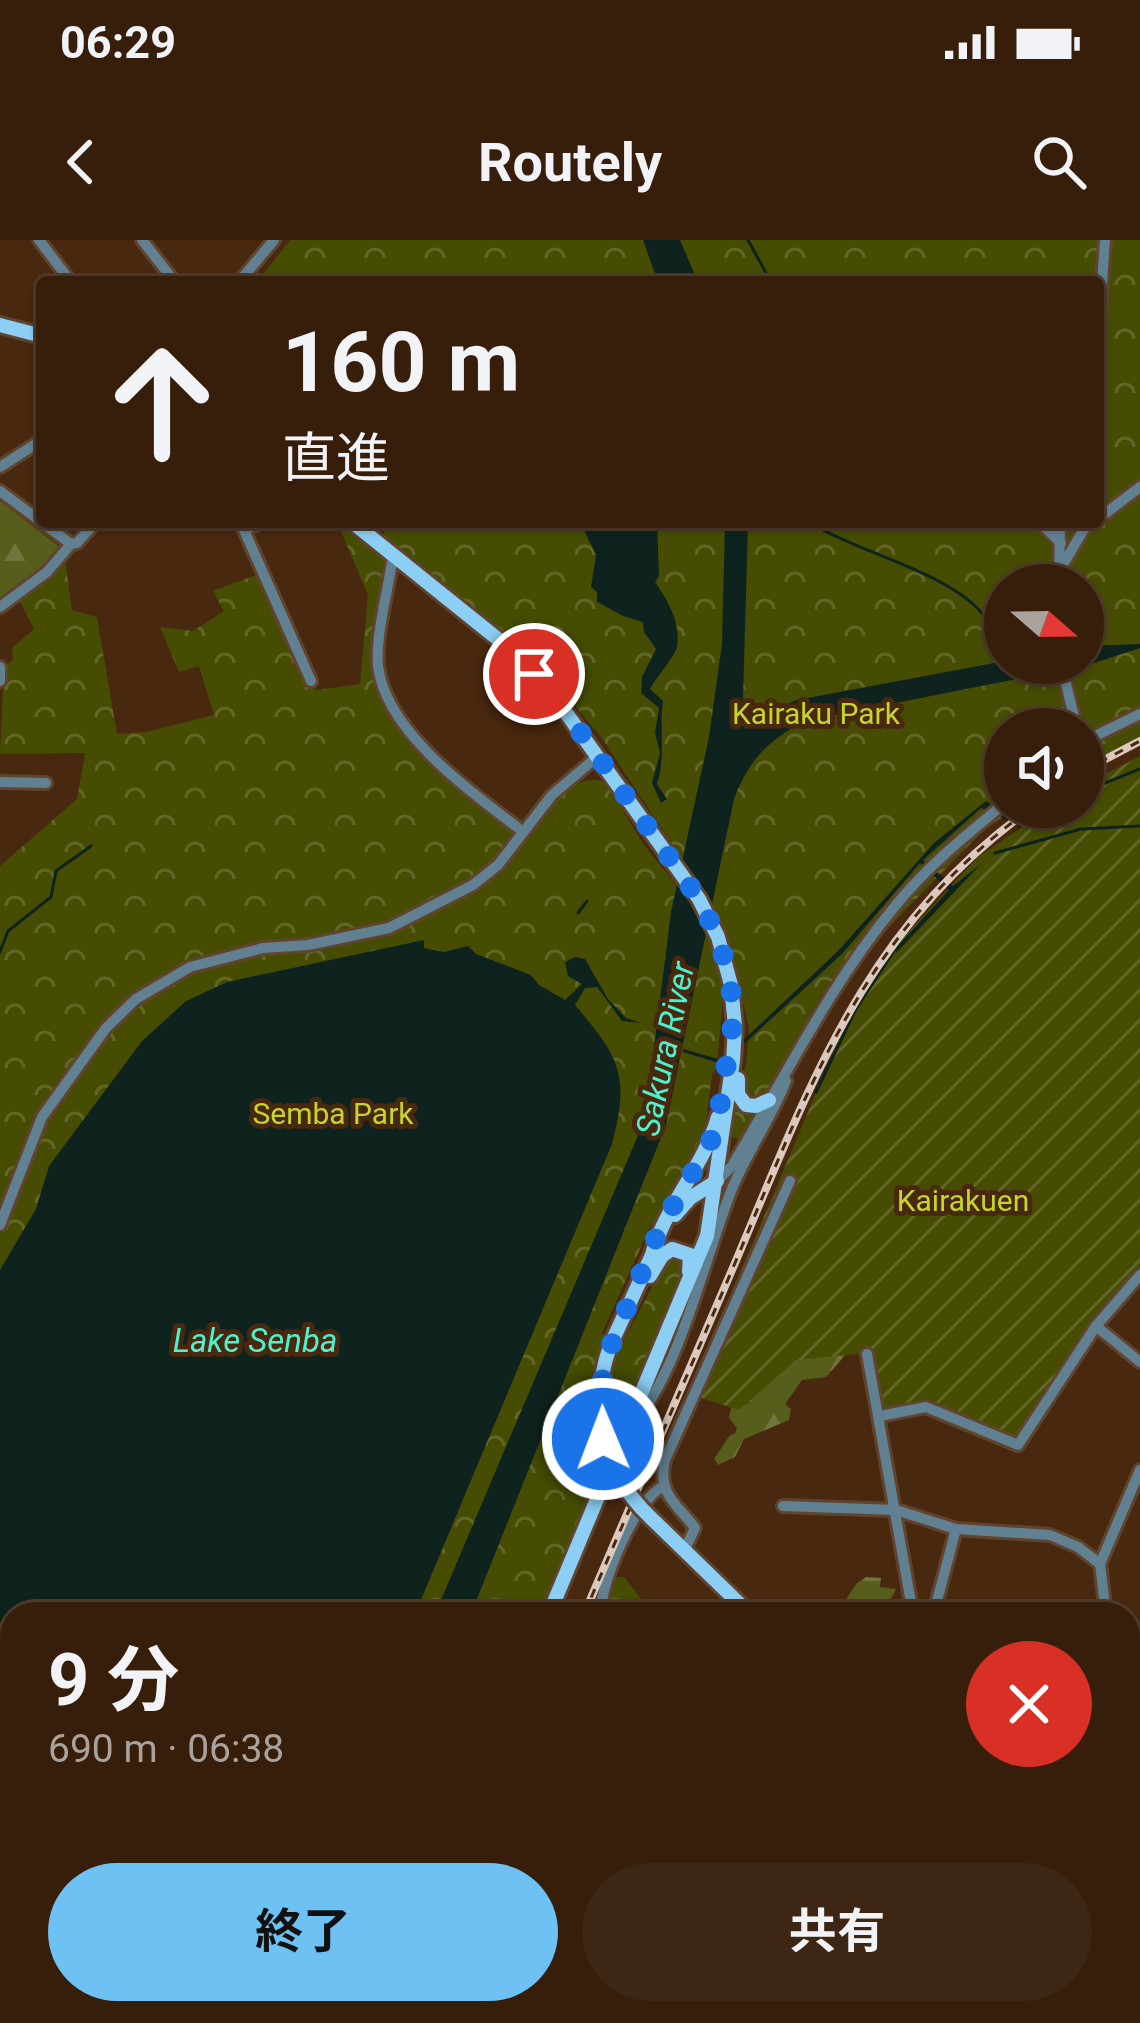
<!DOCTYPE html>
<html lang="ja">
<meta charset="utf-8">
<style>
body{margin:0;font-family:Roboto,"Noto Sans JP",sans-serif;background:#3d2714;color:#f1f3f6;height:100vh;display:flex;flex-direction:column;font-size:45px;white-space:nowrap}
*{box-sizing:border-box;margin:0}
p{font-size:39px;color:#aaa29d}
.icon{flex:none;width:66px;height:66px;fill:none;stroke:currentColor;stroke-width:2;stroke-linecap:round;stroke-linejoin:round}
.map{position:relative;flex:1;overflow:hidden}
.sheet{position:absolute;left:0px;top:1362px;width:1140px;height:423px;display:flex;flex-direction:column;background:#361e0b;border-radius:36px 36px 0 0;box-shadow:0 3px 9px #0004,0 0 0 3px #503c2c}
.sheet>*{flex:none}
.guide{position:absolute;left:36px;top:36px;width:1068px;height:252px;border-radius:12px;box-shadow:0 3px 9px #0004,0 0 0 3px #503c2c;background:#361e0b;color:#f1f3f6;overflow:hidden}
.needle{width:78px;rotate:110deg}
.controls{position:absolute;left:984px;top:324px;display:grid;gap:24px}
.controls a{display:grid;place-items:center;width:120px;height:120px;border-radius:50%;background:#361e0b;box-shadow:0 3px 9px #0004,0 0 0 3px #503c2c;font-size:60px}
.pin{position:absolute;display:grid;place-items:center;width:102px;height:102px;color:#fff;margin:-51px;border:6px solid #fff;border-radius:50%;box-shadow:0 3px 12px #0007}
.me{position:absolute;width:132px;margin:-66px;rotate:359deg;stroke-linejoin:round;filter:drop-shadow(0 0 9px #0008)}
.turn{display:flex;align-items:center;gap:42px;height:252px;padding:0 48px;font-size:54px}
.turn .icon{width:156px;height:156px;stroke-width:2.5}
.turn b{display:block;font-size:84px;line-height:102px}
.round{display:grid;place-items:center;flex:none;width:126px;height:126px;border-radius:63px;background:#3d2714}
.overview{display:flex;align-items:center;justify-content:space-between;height:204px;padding:0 48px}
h1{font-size:72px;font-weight:700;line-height:90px}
.primary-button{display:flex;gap:24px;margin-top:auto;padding:24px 48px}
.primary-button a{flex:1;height:138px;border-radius:72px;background:#6dc2f3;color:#111;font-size:48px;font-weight:700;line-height:138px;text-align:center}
.primary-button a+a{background:#3d2714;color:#f1f3f6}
.status{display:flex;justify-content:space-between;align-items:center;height:84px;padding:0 60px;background:#361e0b;direction:ltr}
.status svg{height:33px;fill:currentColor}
header{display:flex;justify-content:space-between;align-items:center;height:156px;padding:0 48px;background:#361e0b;font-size:54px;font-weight:700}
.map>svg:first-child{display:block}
.forest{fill:url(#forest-firs)}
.park{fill:url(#park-crowns);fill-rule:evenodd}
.garden{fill:url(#garden-furrows)}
.water{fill:#0e231e}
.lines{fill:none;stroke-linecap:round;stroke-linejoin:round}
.stream{stroke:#0e231e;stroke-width:3}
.minor-casing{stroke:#61442d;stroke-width:16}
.major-casing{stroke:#61442d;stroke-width:20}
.minor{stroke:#618092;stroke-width:10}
.major{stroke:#8ccef4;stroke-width:14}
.rail-casing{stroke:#dbc9bd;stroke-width:8}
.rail{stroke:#48280f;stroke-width:3;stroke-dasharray:9;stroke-linecap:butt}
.major-bridge-casing{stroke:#61442d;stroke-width:20;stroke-linecap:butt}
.major-bridge{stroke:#8ccef4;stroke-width:14}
.route{stroke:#1a73e8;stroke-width:21;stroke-dasharray:0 37.8}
.labels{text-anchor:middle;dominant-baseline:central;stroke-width:10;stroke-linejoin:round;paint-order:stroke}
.park-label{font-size:30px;fill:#c5d52c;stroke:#48280f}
.water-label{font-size:33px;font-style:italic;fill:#4df1ce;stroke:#48280f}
</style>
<div class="status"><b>06:29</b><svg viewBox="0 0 49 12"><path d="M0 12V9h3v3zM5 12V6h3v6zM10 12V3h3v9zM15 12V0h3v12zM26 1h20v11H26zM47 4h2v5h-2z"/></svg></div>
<header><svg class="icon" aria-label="back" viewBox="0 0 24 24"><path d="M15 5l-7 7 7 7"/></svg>Routely<svg class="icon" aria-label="search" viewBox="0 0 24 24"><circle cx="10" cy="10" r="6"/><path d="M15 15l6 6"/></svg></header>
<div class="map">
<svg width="1140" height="1783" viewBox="0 0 1140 1783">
<defs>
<pattern id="forest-firs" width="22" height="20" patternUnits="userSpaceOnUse" patternTransform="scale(3)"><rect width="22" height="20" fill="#575e1c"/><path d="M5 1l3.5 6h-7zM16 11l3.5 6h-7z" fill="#70753d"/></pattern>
<pattern id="park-crowns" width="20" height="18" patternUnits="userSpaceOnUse" patternTransform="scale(3)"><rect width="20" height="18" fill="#464d03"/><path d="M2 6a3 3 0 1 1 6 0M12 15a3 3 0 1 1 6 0" fill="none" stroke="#626728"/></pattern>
<pattern id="garden-furrows" width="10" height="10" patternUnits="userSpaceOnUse" patternTransform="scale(3)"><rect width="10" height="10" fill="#464d03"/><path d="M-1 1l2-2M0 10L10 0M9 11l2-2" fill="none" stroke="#626728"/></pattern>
</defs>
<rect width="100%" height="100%" fill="#48280f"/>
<!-- forest -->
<g class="forest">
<polygon points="0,261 60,307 40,333 0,361"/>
<polygon points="848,1112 826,1137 802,1140 785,1164 791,1169 789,1180 744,1199 735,1217 718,1225 714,1219 730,1195 735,1194 737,1188 729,1178 732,1164 748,1164 747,1160 792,1115"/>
<path d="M866,1337L881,1338L880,1347L896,1349C885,1375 861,1374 836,1374L857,1343Z"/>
</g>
<!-- park -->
<g class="park">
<path d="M290,0H1140V500L1083,524V489H1005V567H1016L981,593L821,756L739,899L730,896L735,846L746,827L749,788L729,699L715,669L601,497L539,423L381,297L391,282H1098V42H257ZM1005,345H1083V423H1005Z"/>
<path d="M337,282L387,322C384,355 375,392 378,424C384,491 477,558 525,599C544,576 570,530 605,542C621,565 634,592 651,614C688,659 718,692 723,754L717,827L712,835L705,890L694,919L650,987L602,1093L623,1102L667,1019L676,1014L684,1019L685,1031L539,1374H12V1773H237L229,1783H0V626L77,559L85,513L0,514L4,427L13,420L12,408L34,389L20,361L65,319L72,370L97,377L117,494L146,492L214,475L199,426L179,432L160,387L193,391L224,371L213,351L264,332L316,450L360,444L368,355Z"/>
<polygon points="608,1337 624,1337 653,1374 601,1374"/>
<polygon points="886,1773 999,1773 994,1783 898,1783"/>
</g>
<!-- garden -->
<polygon class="garden" points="1140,516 1140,1030 1103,1068 1016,1200 927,1166 881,1174 867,1113 796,1120 739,1170 689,1154 848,777 897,704 978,617 1052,567 1083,567 1083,546"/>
<!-- water -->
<g class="water">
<polygon points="643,0 680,0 698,42 658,42"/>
<path d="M580,282H657L659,336L655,342C667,359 681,382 677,407C676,415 655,439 650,449L663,461C659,490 666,516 657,544L667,559L661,563L652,543L660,513L655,493L659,468L641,453L642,437L656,409L644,392L643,382L623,376L597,362V352L591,347L596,315Z"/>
<path d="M725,282H748L743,459L753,473H765L797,460L1005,421L1083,423V406L1140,404V408L1088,425L805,481C768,500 749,520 734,559L666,885L471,1374H435L645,879L671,672L709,497L722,404Z"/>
<polygon points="986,561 1025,588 981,568 923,620 953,646 981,624 896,713 895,709 949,650 920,623 842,714 722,824 683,812 683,809 722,820 838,711 934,603"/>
<path d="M424,700V708L444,712L468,706L476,714L531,735L539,745L565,760L582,744L568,736L565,722L575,717L585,719L608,759L626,778L641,783L622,781L597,747L585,748L575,765C620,818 630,835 612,904L415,1374H12V1773H141L133,1783H0V1030L36,969L49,926L142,801L186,761L227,742Z"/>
</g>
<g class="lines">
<!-- stream -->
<g class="stream">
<polyline points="748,0 771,42"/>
<polyline points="324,41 324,42"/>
<path d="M808,282C856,312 953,333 985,377"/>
<polyline points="1083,552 1140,529"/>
<polyline points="1019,586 1054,567"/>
<polyline points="995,613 1081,589 1140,586"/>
<polyline points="578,673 587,661"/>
<polyline points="0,712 8,691 51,657 56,631 91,606"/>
<polyline points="816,852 856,769 894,711"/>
</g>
<!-- minor casing -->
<g class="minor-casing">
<g id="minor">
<polyline points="39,0 71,42"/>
<polyline points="142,0 175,42"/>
<polyline points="239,42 274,0"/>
<polyline points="1098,102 1105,0"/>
<polyline points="0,227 42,200"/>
<polyline points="0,251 71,304 77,303 96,282"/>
<polyline points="1098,279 1140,247"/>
<polyline points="262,282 244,290 311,441"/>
<polyline points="1039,282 1061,303"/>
<path d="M393,315C389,347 375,396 378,426C386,493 473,553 522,591"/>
<polyline points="1064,323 1084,289 1094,282"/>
<polyline points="1059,345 1060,282"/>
<polyline points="0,367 47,332 71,304"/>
<polyline points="1061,423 1077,489"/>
<polyline points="0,427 0,441"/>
<polyline points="1083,502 1140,474"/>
<polyline points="0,542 46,543"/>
<path d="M717,941L732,926C785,838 830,744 896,665C928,626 966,595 1005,563"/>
<polyline points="0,985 42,877 106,788 136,759 190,727 263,708 308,705 389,688 473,645 498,625 552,555 598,516"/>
<polyline points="1096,1086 1140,1122"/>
<polyline points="867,1114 913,1374"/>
<polyline points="880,1176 926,1167 1018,1205 1096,1086 1140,1035"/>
<path d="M630,1188C680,1133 704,1018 732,949C747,912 771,879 786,841"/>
<polyline points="783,1266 896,1270 956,1289 1050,1295 1078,1307 1100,1324"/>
<path d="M685,1309L695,1288C677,1264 657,1254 665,1220L790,941"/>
<path d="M601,1374C600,1342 635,1261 663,1246"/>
<polyline points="939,1374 934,1372 956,1289"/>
<polyline points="1106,1374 1100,1324 1140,1230"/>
<polyline points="1128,1451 1140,1451"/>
<polyline points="751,1773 765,1783"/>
<polyline points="309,1783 321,1773"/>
<polyline points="487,1783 494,1773"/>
</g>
</g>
<!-- major casing -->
<g class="major-casing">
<g id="major">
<polyline points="0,85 42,96"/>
<polyline points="352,282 509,408 554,456 699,659 718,697 731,745 735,787 733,821 707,996 549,1374"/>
<polyline points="738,839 738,854 746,865 756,866 769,860"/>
<polyline points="675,975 690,958 717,941"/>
<path d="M653,1011C668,962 704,926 718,877"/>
<polyline points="650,1036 662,1016 672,1009 690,1015 689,1032"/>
<polyline points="610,1106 657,1004"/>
<polyline points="650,1277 750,1374"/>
<polyline points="1128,1497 1140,1498"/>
<polyline points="284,1783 285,1773"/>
<polyline points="295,1783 296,1773"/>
</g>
</g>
<!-- minor -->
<use href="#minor" class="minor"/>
<!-- major -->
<use href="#major" class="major"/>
<!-- rail casing -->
<g class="rail-casing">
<g id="rail">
<polyline points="1083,531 1140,501"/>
<path d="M584,1374C635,1257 685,1140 735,1023C812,840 865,687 1033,567"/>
<polyline points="348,1783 356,1773"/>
</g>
</g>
<!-- rail -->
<use href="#rail" class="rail"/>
<!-- major-bridge casing -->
<g class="major-bridge-casing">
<path id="major-bridge" d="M610,1106C588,1169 602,1231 650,1277"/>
</g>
<!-- major-bridge -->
<use href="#major-bridge" class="major-bridge"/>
</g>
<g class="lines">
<!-- route -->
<polyline class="route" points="534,434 585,498 703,665 722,710 735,770 718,878 710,903 660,988 606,1118 599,1162 603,1199"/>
</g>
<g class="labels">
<!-- park labels -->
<g class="park-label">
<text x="816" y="473">Kairaku Park</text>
<text x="333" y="873">Semba Park</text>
<text x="963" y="960">Kairakuen</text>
</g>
<!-- water labels -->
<g class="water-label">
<text transform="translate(665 809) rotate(-78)">Sakura River</text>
<text x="255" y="1100">Lake Senba</text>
</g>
</g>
</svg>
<div class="controls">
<a><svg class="needle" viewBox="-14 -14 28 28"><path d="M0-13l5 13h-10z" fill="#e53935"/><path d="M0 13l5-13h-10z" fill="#aaa29d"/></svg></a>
<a><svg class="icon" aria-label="sound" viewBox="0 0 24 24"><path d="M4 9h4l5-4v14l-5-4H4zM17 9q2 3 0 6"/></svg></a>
</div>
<div class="pin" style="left:534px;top:434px;background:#d93025"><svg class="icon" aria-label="arrive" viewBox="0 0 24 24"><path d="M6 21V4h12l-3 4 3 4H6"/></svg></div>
<svg class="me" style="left:603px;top:1199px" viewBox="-20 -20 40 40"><circle r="17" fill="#1a73e8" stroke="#fff" stroke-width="3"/><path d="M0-11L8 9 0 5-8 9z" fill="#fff"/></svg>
<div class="guide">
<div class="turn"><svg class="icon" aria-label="ahead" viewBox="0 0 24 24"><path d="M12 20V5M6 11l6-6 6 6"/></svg><div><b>160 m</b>直進</div></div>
</div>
<section class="sheet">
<div class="overview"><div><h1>9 分</h1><p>690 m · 06:38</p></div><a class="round" style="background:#d93025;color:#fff"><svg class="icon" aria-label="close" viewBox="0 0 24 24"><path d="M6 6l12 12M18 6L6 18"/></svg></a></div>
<div class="primary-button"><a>終了</a><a>共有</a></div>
</section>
</div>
